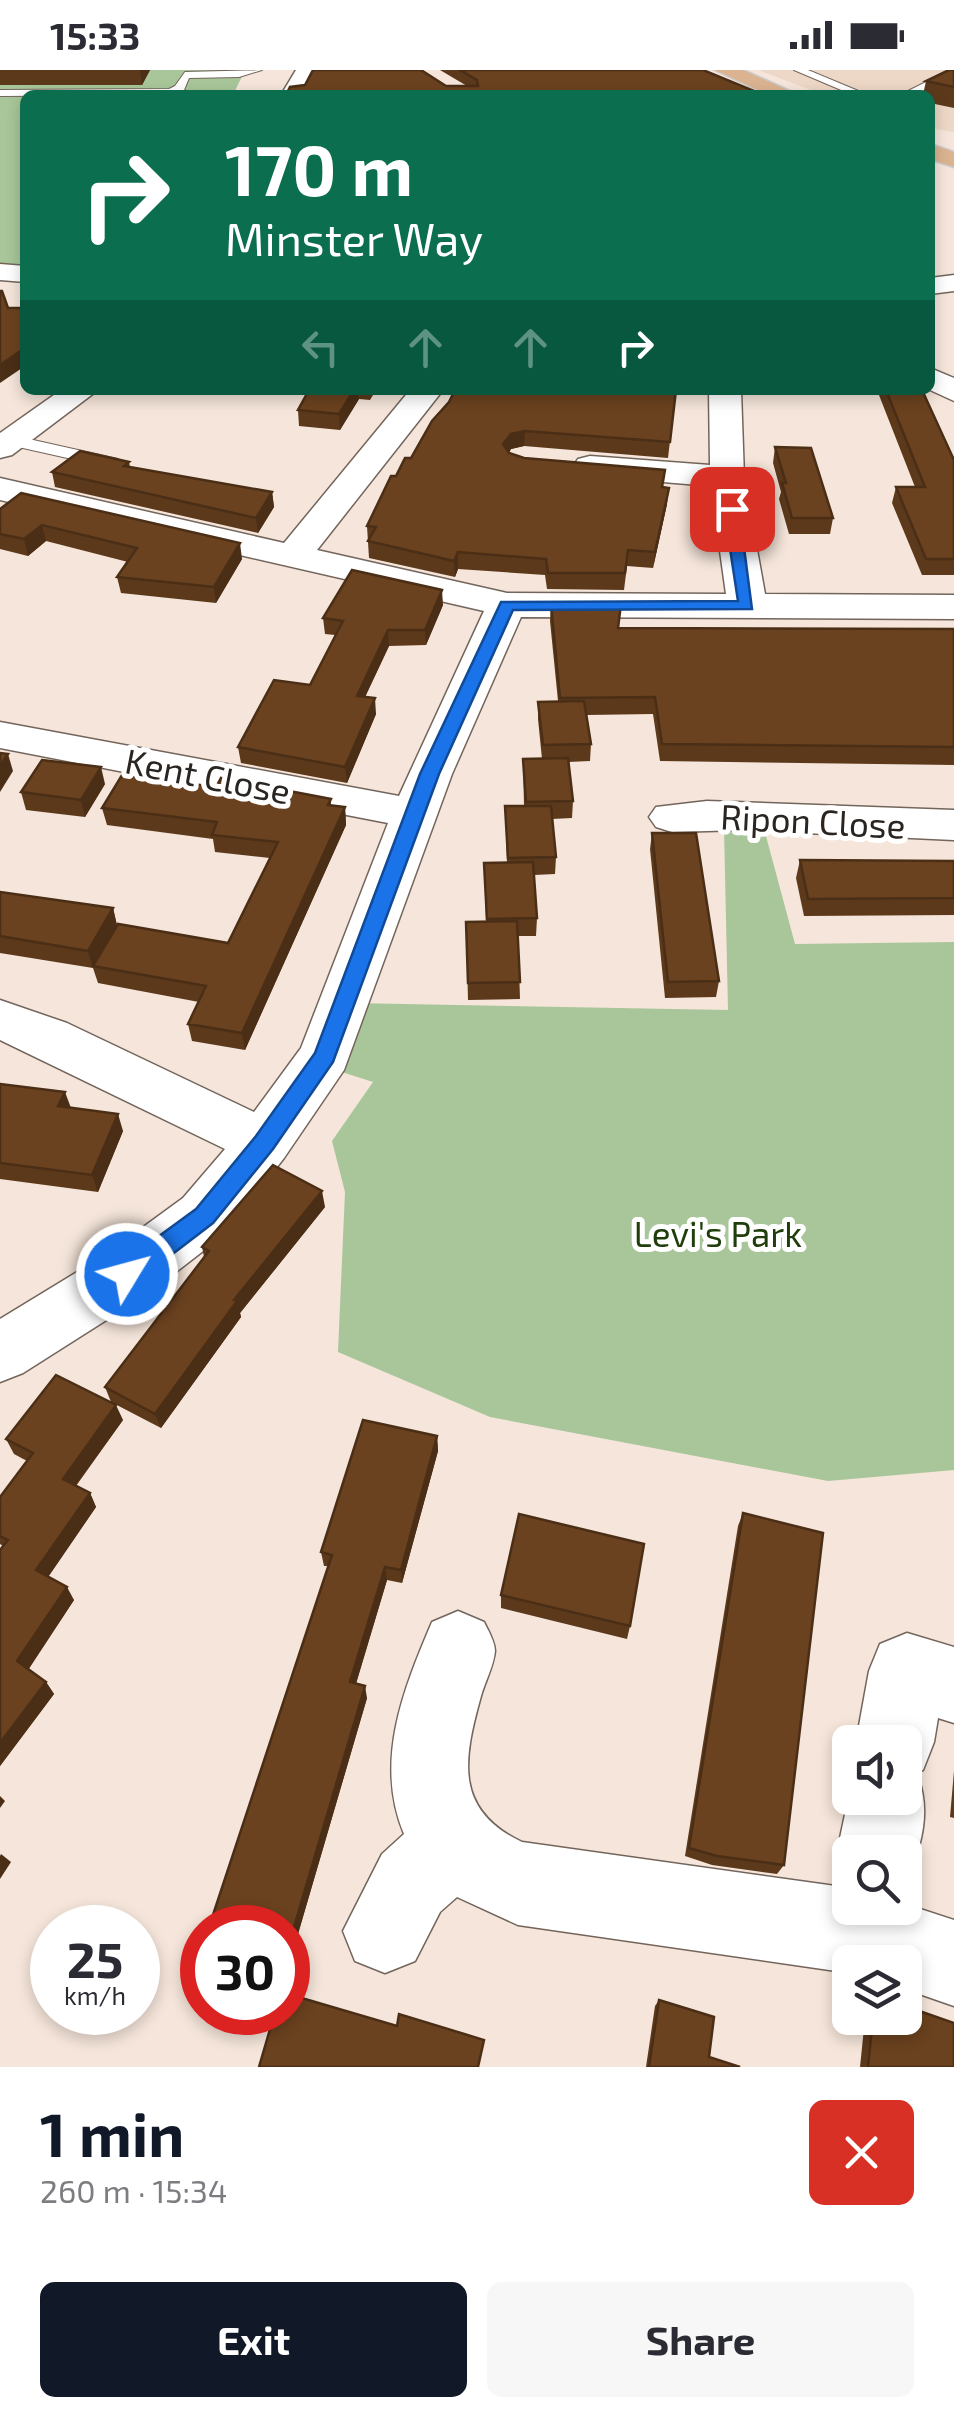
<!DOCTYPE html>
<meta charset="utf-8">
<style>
body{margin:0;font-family:"Exo 2",sans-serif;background:#f7f7f7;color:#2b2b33;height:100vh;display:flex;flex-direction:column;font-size:38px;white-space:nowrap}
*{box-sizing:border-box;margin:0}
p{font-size:32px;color:#7c7c81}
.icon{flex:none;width:55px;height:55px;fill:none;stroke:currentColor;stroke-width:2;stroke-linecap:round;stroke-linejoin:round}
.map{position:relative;height:1997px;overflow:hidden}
.sheet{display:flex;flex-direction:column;background:#fff;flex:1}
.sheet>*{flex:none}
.banner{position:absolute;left:20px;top:20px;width:915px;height:305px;border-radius:15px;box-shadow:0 5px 15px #0003;background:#0b6e4f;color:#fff;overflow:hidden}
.fabs{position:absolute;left:832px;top:1655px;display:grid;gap:20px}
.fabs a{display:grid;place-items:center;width:90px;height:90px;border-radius:15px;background:#fff;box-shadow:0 5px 15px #0003;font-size:50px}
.speed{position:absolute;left:30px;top:1835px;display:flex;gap:20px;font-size:50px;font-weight:700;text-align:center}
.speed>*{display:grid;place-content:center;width:130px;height:130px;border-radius:50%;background:#fff;box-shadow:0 5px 15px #0003;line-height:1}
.speed small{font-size:25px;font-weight:400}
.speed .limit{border:15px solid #d22;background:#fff;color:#111}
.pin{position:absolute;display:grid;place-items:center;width:85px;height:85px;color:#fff;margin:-42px;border-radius:20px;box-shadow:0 5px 15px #0006}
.me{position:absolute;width:110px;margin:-55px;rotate:53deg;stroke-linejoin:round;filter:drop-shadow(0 0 8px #0008)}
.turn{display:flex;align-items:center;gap:35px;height:210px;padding:0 40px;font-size:45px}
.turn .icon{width:130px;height:130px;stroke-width:2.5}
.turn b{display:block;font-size:70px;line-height:85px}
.lanes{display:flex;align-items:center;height:95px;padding:0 40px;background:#0003;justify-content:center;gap:50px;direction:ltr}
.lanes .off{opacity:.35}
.round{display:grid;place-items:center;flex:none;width:105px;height:105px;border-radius:15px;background:#f7f7f7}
.headline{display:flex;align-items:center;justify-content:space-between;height:170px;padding:0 40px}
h1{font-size:60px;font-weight:700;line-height:75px;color:#111827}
.action{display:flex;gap:20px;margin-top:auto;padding:20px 40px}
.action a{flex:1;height:115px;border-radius:15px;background:#111827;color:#fff;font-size:40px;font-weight:700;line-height:115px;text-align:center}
.action a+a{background:#f7f7f7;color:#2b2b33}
.status{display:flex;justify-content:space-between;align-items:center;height:70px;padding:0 50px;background:#fff;direction:ltr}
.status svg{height:28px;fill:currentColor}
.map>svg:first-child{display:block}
.built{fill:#edd7c6}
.green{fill:#a8c699}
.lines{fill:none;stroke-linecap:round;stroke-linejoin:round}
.lane-casing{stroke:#73655b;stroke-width:2}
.street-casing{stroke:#73655b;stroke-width:3}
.secondary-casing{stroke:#73655b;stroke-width:3}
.primary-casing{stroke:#cccbca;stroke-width:3}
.lane{fill:#fff;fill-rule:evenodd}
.street{fill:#fff;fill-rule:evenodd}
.secondary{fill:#fff;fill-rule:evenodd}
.primary{fill:#dbb391;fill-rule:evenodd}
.wall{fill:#5c391b}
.shaded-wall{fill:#4b2e16}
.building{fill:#6b421f;stroke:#4b2e16;stroke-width:2.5}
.route{fill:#1a73e8;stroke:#114b97;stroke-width:2.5}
.labels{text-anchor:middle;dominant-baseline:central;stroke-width:10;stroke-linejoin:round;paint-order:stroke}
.street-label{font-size:35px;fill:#2b2521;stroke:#fff}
.park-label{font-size:35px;fill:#203e0b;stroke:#fff}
</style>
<div class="status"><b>15:33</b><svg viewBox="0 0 49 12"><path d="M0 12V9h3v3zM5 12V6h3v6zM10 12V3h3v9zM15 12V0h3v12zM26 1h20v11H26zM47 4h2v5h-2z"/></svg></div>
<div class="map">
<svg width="954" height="1997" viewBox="0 0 954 1997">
<rect width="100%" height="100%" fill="#f5e5da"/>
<!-- built -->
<polygon class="built" points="758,0 954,0 954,62 930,58 930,25 824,25"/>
<!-- green -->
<g class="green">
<polygon points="0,0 245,0 233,25 25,25 25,199 0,196"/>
<polygon points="763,755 795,874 954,872 954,1400 828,1411 490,1347 338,1282 345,1122 332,1071 373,1012 326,997 350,933 728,940 724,758"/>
</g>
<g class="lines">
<!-- lane casing -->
<g class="lane-casing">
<g id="lane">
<polygon points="262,0 239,7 189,8 184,20 171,25 0,26 0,20 169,19 175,16 185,2"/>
<polygon points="794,0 808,0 868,25 853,25"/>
<polygon points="950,0 954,0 954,6 914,25 900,25"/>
<polygon points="11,365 118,389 121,393 112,398 5,374 3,370"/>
</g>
</g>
<!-- street casing -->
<g class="street-casing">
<g id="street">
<polygon points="296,0 316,0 303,25 281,25"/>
<polygon points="930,298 954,308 954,331 930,320"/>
<polygon points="61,320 98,320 12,385 0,388 0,363"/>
<polygon points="410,320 443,320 317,480 507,523 726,524 711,416 590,406 578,403 573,396 578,389 590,386 710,395 709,320 741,320 744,407 765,524 954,525 954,549 521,547 452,704 344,1000 284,1088 225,1164 149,1223 23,1303 0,1312 0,1249 105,1185 183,1128 225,1079 0,970 0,930 67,953 254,1042 301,978 388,753 0,678 0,652 399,726 484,541 0,430 0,408 284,473"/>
<polygon points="707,731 954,740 954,770 742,760 672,762 656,757 649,747 656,737"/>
<path d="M458,1541L484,1552C488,1560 495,1572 495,1581C494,1595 485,1612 481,1626C463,1690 454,1740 522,1772L850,1818V1838H905V1834L954,1850V1936L905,1919V1892H850V1903L518,1855L457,1827L440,1842L415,1891L385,1903L355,1891L343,1861L382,1784L404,1764C374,1692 403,1620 432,1552Z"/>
<path d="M907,1563L954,1577V1653L938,1648L934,1672L923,1700L916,1702C932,1739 922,1774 907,1811L905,1782H850V1811L837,1782L850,1721V1728H905V1672H856L869,1601L880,1574Z"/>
</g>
</g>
<!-- secondary casing -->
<g class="secondary-casing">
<g id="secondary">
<polygon points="0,194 25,196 25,212 0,210"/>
<polygon points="954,205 954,221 930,224 930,208"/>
</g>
</g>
<!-- primary casing -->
<g class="primary-casing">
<g id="primary">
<polygon points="715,0 743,0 799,25 769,25"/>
<polygon points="930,74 954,82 954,97 930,89"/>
</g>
</g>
<!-- lane -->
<use href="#lane" class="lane"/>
<!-- street -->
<use href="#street" class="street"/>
<!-- secondary -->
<use href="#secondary" class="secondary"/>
<!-- primary -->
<use href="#primary" class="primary"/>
</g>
<!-- wall -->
<g class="wall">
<polygon points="0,0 150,0 142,15 0,15"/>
<polygon points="440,0 703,0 764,25 305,15 467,16"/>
<polygon points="954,0 954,38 930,33 930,25 923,25 926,11"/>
<polygon points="309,320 376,320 370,330 359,329 340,360 299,356 298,340"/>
<polygon points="676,320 668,388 524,376 511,379 509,383 524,388 663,417 667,434 653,498 627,496 624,520 547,519 545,505 458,499 455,507 369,488 367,456 396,406 411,388 449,332"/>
<polygon points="877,320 922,320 954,390 954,505 922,505 892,433 896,417 915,417"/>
<polygon points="775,377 833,448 830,464 789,464 779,429 781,422 773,393"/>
<polygon points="129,392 130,397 272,422 274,437 258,463 55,417 52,402"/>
<polygon points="0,439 242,489 216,533 121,523 117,507 128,492 46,471 28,486 0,479"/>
<polygon points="551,534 619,558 954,559 954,695 660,691 653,644 587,645 591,674 590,691 568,692 573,731 572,748 552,749 556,787 555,804 534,805 537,848 536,866 518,866 520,929 468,930 466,852 486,852 484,793 507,793 505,736 524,736 523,689 542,689 538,649 538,632 558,631 550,551"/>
<polygon points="443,535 426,575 389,576 365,627 376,644 347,713 241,693 238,677 310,615 335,565 325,564 323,548"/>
<polygon points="105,714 85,747 26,740 21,722"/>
<polygon points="216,717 331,729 331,735 345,737 346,755 245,980 192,971 188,954 199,932 98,913 93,898 0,883 0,822 113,838 117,855 228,873 270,788 215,782 213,769 107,755 102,738"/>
<polygon points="652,763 719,911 716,927 665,928 650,779"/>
<polygon points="800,790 954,791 954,845 804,846 796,808"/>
<polygon points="0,1014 71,1038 123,1061 98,1122 0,1109"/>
<polygon points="325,1137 240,1243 241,1247 161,1358 111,1332 105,1317 204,1187 202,1177"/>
<polygon points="123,1350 76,1416 90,1423 96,1437 48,1507 74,1530 28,1600 46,1612 54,1624 0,1696 3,1476 0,1474 0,1427 27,1391 14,1384 6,1369"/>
<polygon points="437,1366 438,1381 402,1513 387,1510 356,1613 367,1628 293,1881 288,1880 288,1858 216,1858 211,1851 328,1496 324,1496 321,1482"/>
<polygon points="743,1443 784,1795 777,1804 712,1795 685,1786 738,1456"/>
<polygon points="501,1525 630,1556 627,1569 501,1538"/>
<polygon points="954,1701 954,1748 950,1747"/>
<polygon points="659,1930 709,1987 740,1997 646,1997 655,1936"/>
<polygon points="865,1948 905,1948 954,1997 860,1997"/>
</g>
<!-- shaded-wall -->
<g class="shaded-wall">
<polygon points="140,0 150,0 142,15"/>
<polygon points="25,278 25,296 0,313 0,295"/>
<polygon points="354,320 358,320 359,329 340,360 339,344"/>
<polygon points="525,361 524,376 511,379 503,390 503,374 511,364"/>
<polygon points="669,418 667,434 653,498 655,482"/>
<polygon points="272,422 274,437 258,463 256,448"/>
<polygon points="42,455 46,471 28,486 24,469"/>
<polygon points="240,473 242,489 216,533 214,517"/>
<polygon points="458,482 458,499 455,507 454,491"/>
<polygon points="442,520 443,535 426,575 425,560"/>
<polygon points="388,560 389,576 358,642 357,626"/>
<polygon points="375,628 376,644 347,713 345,697"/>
<polygon points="8,684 13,701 0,722 0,696"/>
<polygon points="101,697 105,714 85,747 81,730"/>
<polygon points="345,737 346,755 245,980 242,963"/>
<polygon points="113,838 117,856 93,898 88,881"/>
<polygon points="65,1022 71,1038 58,1036"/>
<polygon points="118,1044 123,1061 98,1122 92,1105"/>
<polygon points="322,1121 325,1137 240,1243 241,1247 161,1358 155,1344 234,1230"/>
<polygon points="116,1335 123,1350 70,1423 63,1409"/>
<polygon points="437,1366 438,1381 402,1513 401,1500"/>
<polygon points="90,1423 96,1437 44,1513 36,1500"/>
<polygon points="385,1497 387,1510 353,1624 350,1612"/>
<polygon points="67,1517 74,1530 26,1603 17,1591"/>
<polygon points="46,1612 54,1624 0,1696 0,1673"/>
<polygon points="365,1616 367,1628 293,1881 289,1874"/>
<polygon points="0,1726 5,1731 0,1738"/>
<polygon points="1,1784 11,1792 0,1809 0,1786"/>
</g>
<!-- building -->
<g class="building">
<polygon points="313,0 421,0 446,16 478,16 477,10 460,0 703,0 764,25 286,25 290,17 305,15"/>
<polygon points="949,0 954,0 954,17 926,11"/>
<polygon points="0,221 2,221 8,238 25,238 25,278 0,295"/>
<polygon points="309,320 354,320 339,344 298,340"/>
<polygon points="455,320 676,320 670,372 525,361 511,364 503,374 509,383 524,388 665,400 662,417 669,418 655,482 628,480 625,503 548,503 546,489 458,482 454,491 368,471 376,457 367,456 391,406 396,406 405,388 411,388 432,351 449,332"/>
<polygon points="886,320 922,320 954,390 954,489 926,489 896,417 925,417"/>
<polygon points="775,377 811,378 833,448 792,448 782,413 786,413"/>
<polygon points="80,381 129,392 124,396 272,422 256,448 52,402"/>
<polygon points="21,423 240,473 214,517 117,507 137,478 42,455 24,469 0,464 0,439"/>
<polygon points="352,500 442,520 425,560 388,560 357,626 375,628 345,697 238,677 274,610 310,615 343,551 323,548"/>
<polygon points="551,534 621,534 618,558 954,559 954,677 662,674 655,627 560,628"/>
<polygon points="584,631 591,674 543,675 538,632"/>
<polygon points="0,683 8,684 0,696"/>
<polygon points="568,688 573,731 526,732 523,689"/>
<polygon points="42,690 101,697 81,730 21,722"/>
<polygon points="122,705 216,717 221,708 331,729 328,735 345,737 242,963 188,954 206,916 93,896 118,854 228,873 278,772 212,765 217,752 102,738"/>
<polygon points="505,736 551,736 556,787 508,788"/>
<polygon points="652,763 696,763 719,911 668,912"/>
<polygon points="800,790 954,791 954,828 808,829"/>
<polygon points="533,792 537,848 487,849 484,793"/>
<polygon points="0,822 113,838 88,881 0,866"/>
<polygon points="517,851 520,912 468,913 466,852"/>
<polygon points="0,1014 65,1022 58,1036 118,1044 92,1105 0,1093"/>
<polygon points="273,1095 322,1121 234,1230 237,1231 155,1344 105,1317 209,1181 202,1177"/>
<polygon points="56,1305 116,1335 63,1409 90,1423 36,1500 67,1517 17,1591 46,1612 0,1673 0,1480 8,1470 0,1466 0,1427 33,1383 6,1369"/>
<polygon points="363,1350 437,1366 401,1500 385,1497 350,1612 365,1616 289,1874 288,1874 288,1858 234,1858 211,1851 332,1485 321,1482"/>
<polygon points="743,1443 823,1463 784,1795 717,1786 689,1778"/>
<polygon points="519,1444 644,1474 630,1556 501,1525"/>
<polygon points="288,1924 397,1956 399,1944 484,1970 478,1997 259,1997 275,1942 288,1942"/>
<polygon points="659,1930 714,1947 709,1987 740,1997 649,1997"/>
<polygon points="905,1936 954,1953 954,1997 868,1997 873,1948 905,1948"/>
</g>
<!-- route -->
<polygon class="route" points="732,435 739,439 752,539 513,540 439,704 333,992 273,1079 213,1153 136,1212 127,1215 118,1212 114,1204 118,1196 196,1139 256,1066 315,983 420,704 501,532 738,531 724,439"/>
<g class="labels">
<!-- street labels -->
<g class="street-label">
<text transform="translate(208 705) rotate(11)">Kent Close</text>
<text transform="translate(813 750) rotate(3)">Ripon Close</text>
</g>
<!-- park labels -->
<g class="park-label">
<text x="718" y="1163">Levi's Park</text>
</g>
</g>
</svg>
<div class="fabs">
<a><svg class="icon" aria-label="sound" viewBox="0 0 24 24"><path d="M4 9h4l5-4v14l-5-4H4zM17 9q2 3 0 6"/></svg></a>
<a><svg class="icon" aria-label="search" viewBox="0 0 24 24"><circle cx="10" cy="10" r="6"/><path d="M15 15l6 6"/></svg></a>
<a><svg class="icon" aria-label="layers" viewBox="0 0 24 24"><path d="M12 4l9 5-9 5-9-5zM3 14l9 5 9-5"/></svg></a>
</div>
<div class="speed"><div>25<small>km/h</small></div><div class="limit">30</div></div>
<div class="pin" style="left:732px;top:439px;background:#d93025"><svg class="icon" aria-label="arrive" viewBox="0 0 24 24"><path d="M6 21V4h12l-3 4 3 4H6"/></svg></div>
<svg class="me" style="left:127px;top:1204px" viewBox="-20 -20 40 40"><circle r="17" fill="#1a73e8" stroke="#fff" stroke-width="3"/><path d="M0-11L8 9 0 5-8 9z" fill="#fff"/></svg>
<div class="banner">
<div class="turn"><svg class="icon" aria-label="right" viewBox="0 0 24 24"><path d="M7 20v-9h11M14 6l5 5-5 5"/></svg><div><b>170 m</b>Minster Way</div></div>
<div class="lanes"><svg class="icon off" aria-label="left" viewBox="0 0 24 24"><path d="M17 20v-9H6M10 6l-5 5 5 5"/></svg><svg class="icon off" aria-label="ahead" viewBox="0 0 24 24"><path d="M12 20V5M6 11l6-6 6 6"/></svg><svg class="icon off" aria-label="ahead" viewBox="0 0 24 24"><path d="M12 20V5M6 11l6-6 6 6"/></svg><svg class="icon" aria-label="right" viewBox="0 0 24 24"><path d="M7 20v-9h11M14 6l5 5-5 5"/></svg></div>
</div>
</div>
<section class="sheet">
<div class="headline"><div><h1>1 min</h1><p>260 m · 15:34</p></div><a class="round" style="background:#d93025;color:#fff"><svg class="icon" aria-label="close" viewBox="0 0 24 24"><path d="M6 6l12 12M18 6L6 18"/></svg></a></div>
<div class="action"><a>Exit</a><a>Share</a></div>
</section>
